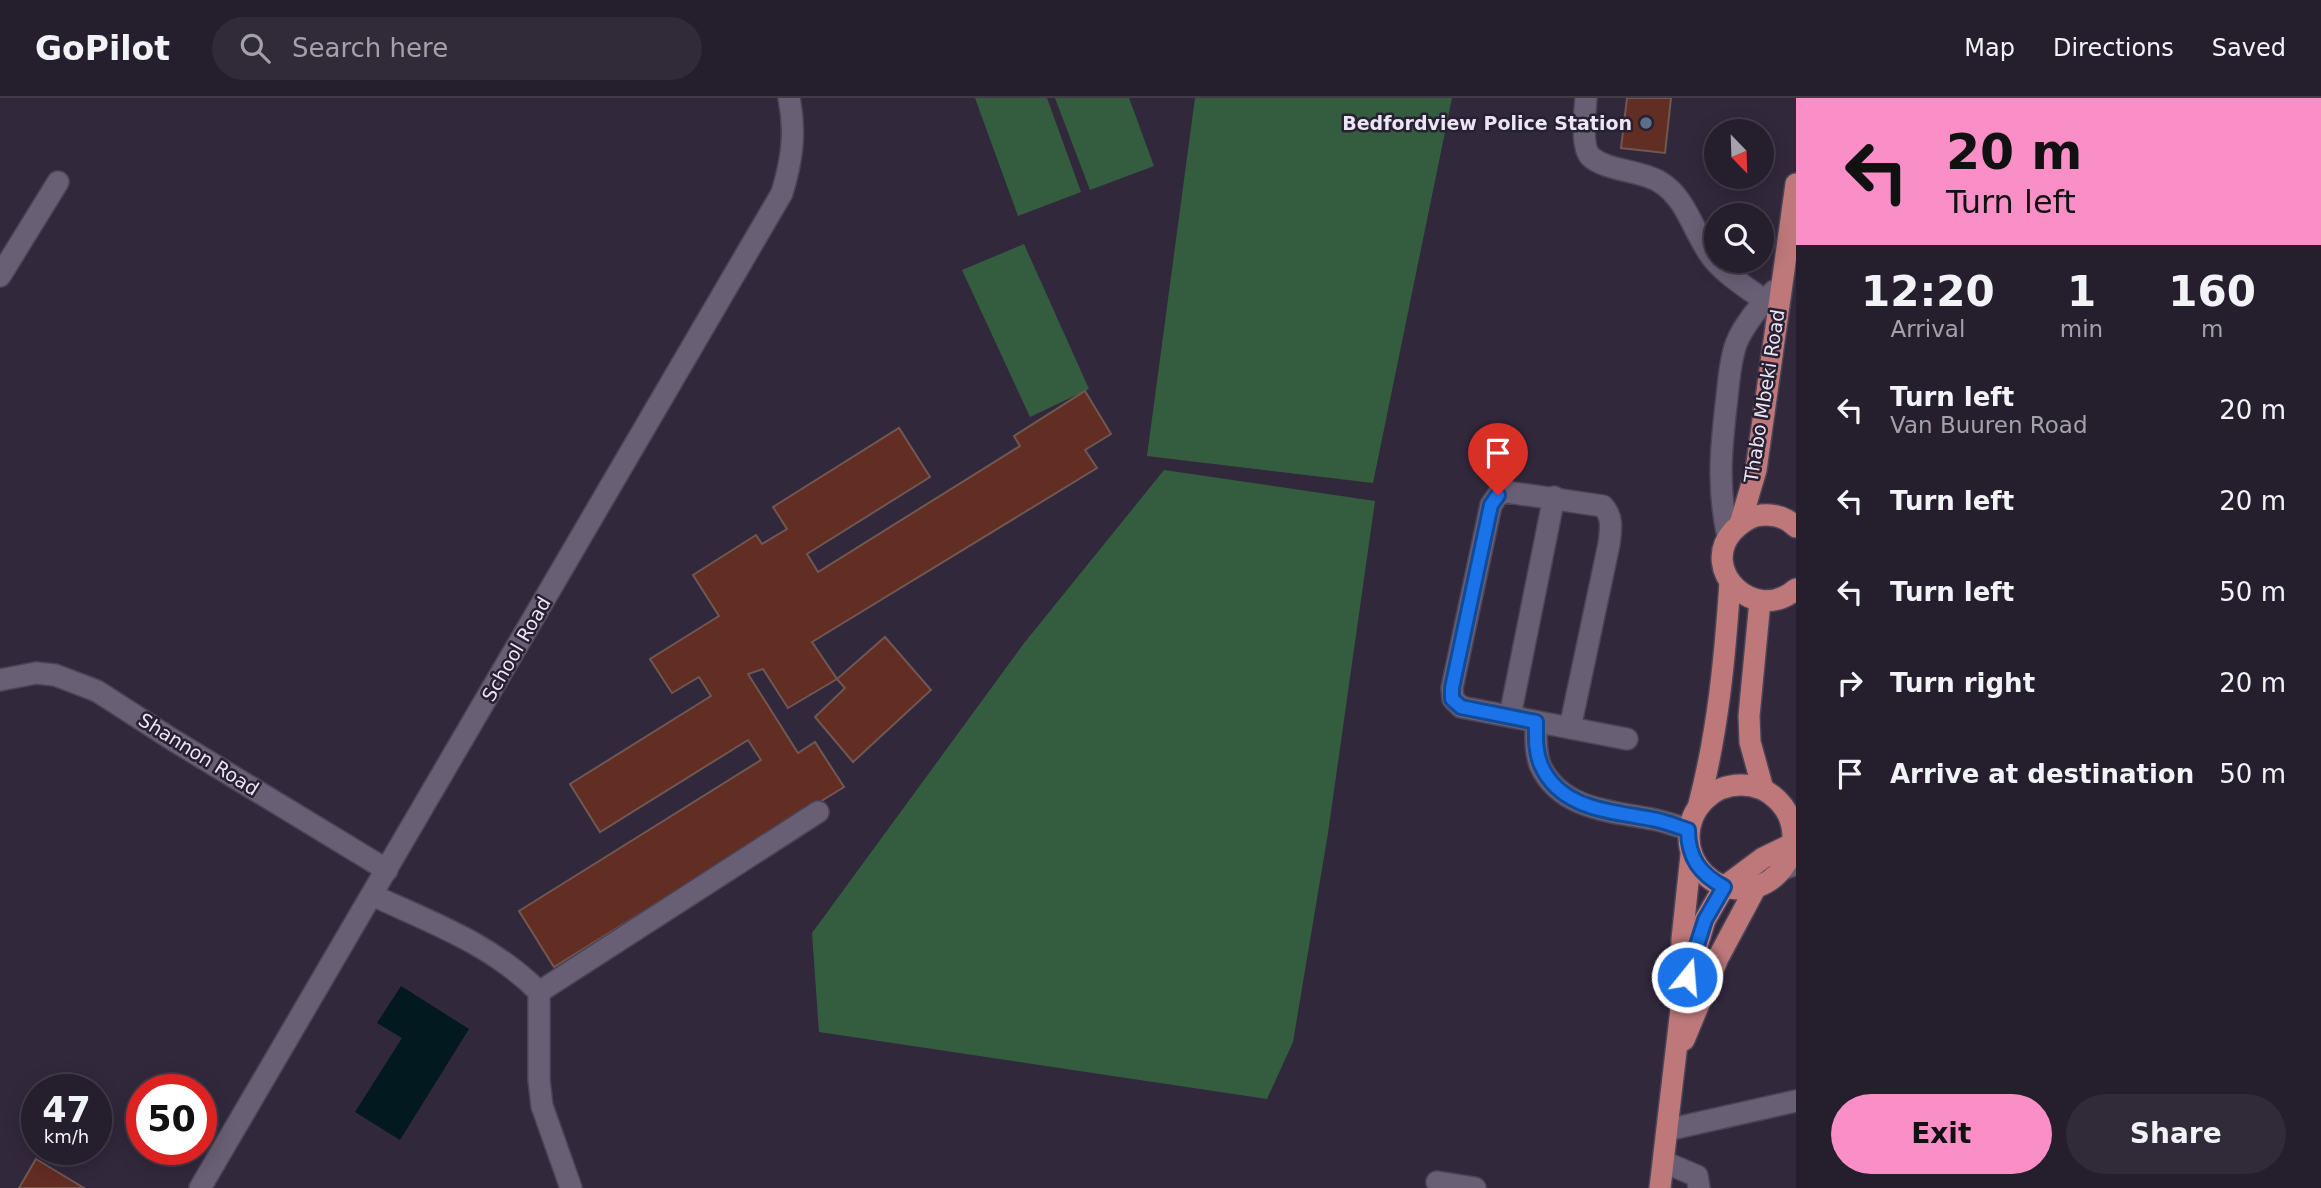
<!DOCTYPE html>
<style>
body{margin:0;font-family:"DejaVu Sans",sans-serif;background:#312b39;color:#f1f3f6;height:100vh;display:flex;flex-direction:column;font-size:26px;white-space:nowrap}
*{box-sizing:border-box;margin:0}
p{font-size:23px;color:#a3a2aa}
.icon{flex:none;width:38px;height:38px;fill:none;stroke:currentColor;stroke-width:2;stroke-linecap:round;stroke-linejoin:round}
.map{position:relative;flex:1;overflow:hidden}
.side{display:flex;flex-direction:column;background:#251e2d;width:525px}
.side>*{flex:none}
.top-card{background:#fa8fc8;color:#111;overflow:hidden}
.needle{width:46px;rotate:157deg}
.tools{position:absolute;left:1704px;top:21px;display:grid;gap:14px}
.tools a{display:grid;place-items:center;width:70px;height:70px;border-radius:50%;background:#251e2d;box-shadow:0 4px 18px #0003,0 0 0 2px #423c49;font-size:35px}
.speed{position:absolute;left:21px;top:976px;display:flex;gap:14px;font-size:35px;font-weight:700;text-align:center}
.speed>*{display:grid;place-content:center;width:91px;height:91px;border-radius:50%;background:#251e2d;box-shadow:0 4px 18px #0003,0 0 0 2px #423c49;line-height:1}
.speed small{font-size:18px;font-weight:400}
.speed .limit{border:10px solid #d22;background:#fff;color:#111}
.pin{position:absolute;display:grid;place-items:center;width:60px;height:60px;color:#fff;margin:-72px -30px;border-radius:50% 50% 50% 0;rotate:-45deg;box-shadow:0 0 7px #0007}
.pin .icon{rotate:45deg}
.me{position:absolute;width:77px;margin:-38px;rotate:17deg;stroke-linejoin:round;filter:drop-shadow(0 0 5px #0008)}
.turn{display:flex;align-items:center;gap:24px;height:147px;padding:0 35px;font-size:32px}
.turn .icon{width:91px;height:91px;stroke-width:2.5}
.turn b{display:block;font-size:49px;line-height:60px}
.eta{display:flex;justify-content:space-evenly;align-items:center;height:119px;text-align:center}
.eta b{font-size:42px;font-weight:700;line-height:49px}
.action{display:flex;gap:14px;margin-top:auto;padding:14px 35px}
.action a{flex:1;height:80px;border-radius:42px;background:#fa8fc8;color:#111;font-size:28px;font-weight:700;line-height:80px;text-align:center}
.action a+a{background:#312b39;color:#f1f3f6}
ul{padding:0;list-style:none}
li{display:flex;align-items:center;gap:21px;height:91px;padding:0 35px}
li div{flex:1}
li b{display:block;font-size:26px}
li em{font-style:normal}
header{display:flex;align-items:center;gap:42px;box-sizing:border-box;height:98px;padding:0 35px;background:#251e2d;border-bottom:2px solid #423c49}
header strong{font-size:33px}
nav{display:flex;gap:38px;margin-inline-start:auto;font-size:24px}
.search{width:490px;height:63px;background:#312b39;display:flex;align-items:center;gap:18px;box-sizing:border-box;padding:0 24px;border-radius:38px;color:#a3a2aa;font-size:26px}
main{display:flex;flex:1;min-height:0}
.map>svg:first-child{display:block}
.green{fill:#345d40}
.water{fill:#031920}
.building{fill:#622d22;stroke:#715751;stroke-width:2}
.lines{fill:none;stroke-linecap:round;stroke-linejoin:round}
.minor-casing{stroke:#4b4455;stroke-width:24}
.major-casing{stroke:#4b4455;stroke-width:24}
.minor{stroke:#685f75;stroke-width:21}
.major{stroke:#be787a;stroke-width:21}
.route-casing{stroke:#114b97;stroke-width:18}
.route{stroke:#1a73e8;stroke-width:12}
.service-dot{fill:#5c6f8a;stroke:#271f32;stroke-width:2.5}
.labels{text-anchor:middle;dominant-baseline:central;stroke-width:5;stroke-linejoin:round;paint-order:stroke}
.poi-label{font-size:19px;font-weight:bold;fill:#ebe6f3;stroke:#271f32;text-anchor:end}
.street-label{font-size:19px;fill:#ebe6f3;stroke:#271f32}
</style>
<header>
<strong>GoPilot</strong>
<div class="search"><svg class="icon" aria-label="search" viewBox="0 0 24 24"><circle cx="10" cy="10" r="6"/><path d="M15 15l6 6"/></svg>Search here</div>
<nav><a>Map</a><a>Directions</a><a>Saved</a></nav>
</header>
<main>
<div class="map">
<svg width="1796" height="1090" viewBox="0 0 1796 1090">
<rect width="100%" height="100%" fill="#31283c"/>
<!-- green -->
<g class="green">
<polygon points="975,0 1047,0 1081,94 1018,118"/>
<polygon points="1055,0 1129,0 1154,68 1090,92"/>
<polygon points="1195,0 1452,0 1373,385 1147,358"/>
<polygon points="1024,146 1089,291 1030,319 962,172"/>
<polygon points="1164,372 1375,403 1328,735 1293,944 1267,1001 819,934 812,835 1025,544"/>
</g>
<!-- water -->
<polygon class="water" points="401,888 469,931 400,1042 355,1014 402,940 377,925"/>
<!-- building -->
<g class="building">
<polygon points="1627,0 1671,0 1665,55 1621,50"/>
<polygon points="1085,293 1111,336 1085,352 1097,370 812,544 837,581 788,610 763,571 748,576 798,655 815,644 844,689 554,869 519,813 761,662 748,642 600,734 570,686 711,598 699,579 672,595 650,561 719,518 693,477 756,437 762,446 787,431 773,409 899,330 930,379 807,456 818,474 1020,348 1014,338"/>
<polygon points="885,539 931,592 853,664 815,619 845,590 837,581"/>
<polygon points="36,1061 84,1090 19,1090"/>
</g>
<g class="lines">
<!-- minor casing -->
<g class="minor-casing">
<g id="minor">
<path d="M1586,0C1585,14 1581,48 1590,58C1605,73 1641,72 1660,84C1688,101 1694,138 1714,162C1728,178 1747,190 1764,202"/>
<polyline points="0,178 58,84"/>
<path d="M1728,439C1717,389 1721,350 1727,299C1729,282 1730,263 1736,246C1743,228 1760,207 1774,193"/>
<polyline points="0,582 36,575 55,577 97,593 173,642 387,772"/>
<polyline points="1510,618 1554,399"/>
<path d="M1536,624C1536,638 1535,653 1540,667C1560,711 1610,713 1652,721C1664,723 1676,728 1688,731"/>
<path d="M1570,630L1609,446C1611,431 1613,419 1603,408L1507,394L1498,397L1491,407L1452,590L1453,601L1461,609L1627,641"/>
<polyline points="1781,772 1796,766"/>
<path d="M372,797C432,825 492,846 539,894V982L542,1008L571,1090"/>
<polyline points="539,894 818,714"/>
<polyline points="1667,1032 1796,1003"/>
<polyline points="1664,1064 1697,1078 1699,1090"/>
<polyline points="1437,1084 1475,1090"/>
<path d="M200,1090L782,95C792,62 796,34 789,0"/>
</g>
</g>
<!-- major casing -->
<g class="major-casing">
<g id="major">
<polyline points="1740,426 1756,372 1796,86"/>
<path d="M1796,429C1785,418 1771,415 1756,418C1746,421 1740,426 1733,433C1698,472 1755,527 1796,491"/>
<polyline points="1760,503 1749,618 1750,644 1763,691"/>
<circle cx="1741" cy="739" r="52"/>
<path d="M1699,706C1718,633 1725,559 1730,484"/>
<polyline points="1682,871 1682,841 1691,757"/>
<polyline points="1684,942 1718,860 1756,789"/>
<polyline points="1660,1090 1683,894 1705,822 1724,789 1763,760 1794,745"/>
</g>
</g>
<!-- minor -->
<use href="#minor" class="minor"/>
<!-- major -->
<use href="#major" class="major"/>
</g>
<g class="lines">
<!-- route casing -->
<g class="route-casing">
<path id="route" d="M1498,397L1491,407L1452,590V601L1461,609L1536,624C1536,638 1535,653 1541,667C1560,711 1610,713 1652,721C1664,723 1676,728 1688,732C1688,760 1700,776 1724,789L1705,822L1687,879"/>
</g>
<!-- route -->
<use href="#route" class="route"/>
</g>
<!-- markers -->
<circle class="service-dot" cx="1646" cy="25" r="7"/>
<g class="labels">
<!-- poi labels -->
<g class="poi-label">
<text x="1632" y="25">Bedfordview Police Station</text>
</g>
<!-- street labels -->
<g class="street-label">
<text transform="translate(1764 298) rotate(-81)">Thabo Mbeki Road</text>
<text transform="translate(516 551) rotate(-60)">School Road</text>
<text transform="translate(199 656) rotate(32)">Shannon Road</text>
</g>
</g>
</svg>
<div class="tools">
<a><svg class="needle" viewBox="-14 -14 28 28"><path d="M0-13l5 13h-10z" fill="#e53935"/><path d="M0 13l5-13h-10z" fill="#a3a2aa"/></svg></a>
<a><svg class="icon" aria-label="search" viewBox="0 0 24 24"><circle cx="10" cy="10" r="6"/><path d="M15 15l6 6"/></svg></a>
</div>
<div class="speed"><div>47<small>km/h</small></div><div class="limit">50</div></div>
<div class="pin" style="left:1498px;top:397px;background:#d93025"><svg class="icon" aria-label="arrive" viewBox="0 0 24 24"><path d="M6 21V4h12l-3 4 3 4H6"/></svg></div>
<svg class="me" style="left:1687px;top:879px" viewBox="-20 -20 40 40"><circle r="17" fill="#1a73e8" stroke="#fff" stroke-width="3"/><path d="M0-11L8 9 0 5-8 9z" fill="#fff"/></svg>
</div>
<section class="side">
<div class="top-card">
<div class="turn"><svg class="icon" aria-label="left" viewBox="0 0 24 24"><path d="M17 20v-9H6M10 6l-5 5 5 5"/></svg><div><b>20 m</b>Turn left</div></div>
</div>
<div class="eta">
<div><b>12:20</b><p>Arrival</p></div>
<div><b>1</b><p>min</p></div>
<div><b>160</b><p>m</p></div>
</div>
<ul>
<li><svg class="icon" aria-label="left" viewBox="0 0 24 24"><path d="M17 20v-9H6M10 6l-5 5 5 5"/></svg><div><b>Turn left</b><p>Van Buuren Road</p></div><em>20 m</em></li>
<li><svg class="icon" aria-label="left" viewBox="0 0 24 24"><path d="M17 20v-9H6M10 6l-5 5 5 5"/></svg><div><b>Turn left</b></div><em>20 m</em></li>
<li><svg class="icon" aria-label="left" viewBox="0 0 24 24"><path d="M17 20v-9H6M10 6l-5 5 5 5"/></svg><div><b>Turn left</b></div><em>50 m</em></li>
<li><svg class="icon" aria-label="right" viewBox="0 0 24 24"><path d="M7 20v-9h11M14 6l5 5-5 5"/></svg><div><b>Turn right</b></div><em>20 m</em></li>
<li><svg class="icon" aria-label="arrive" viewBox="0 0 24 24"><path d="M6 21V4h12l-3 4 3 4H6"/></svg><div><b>Arrive at destination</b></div><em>50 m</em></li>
</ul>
<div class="action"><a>Exit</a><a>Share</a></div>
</section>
</main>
